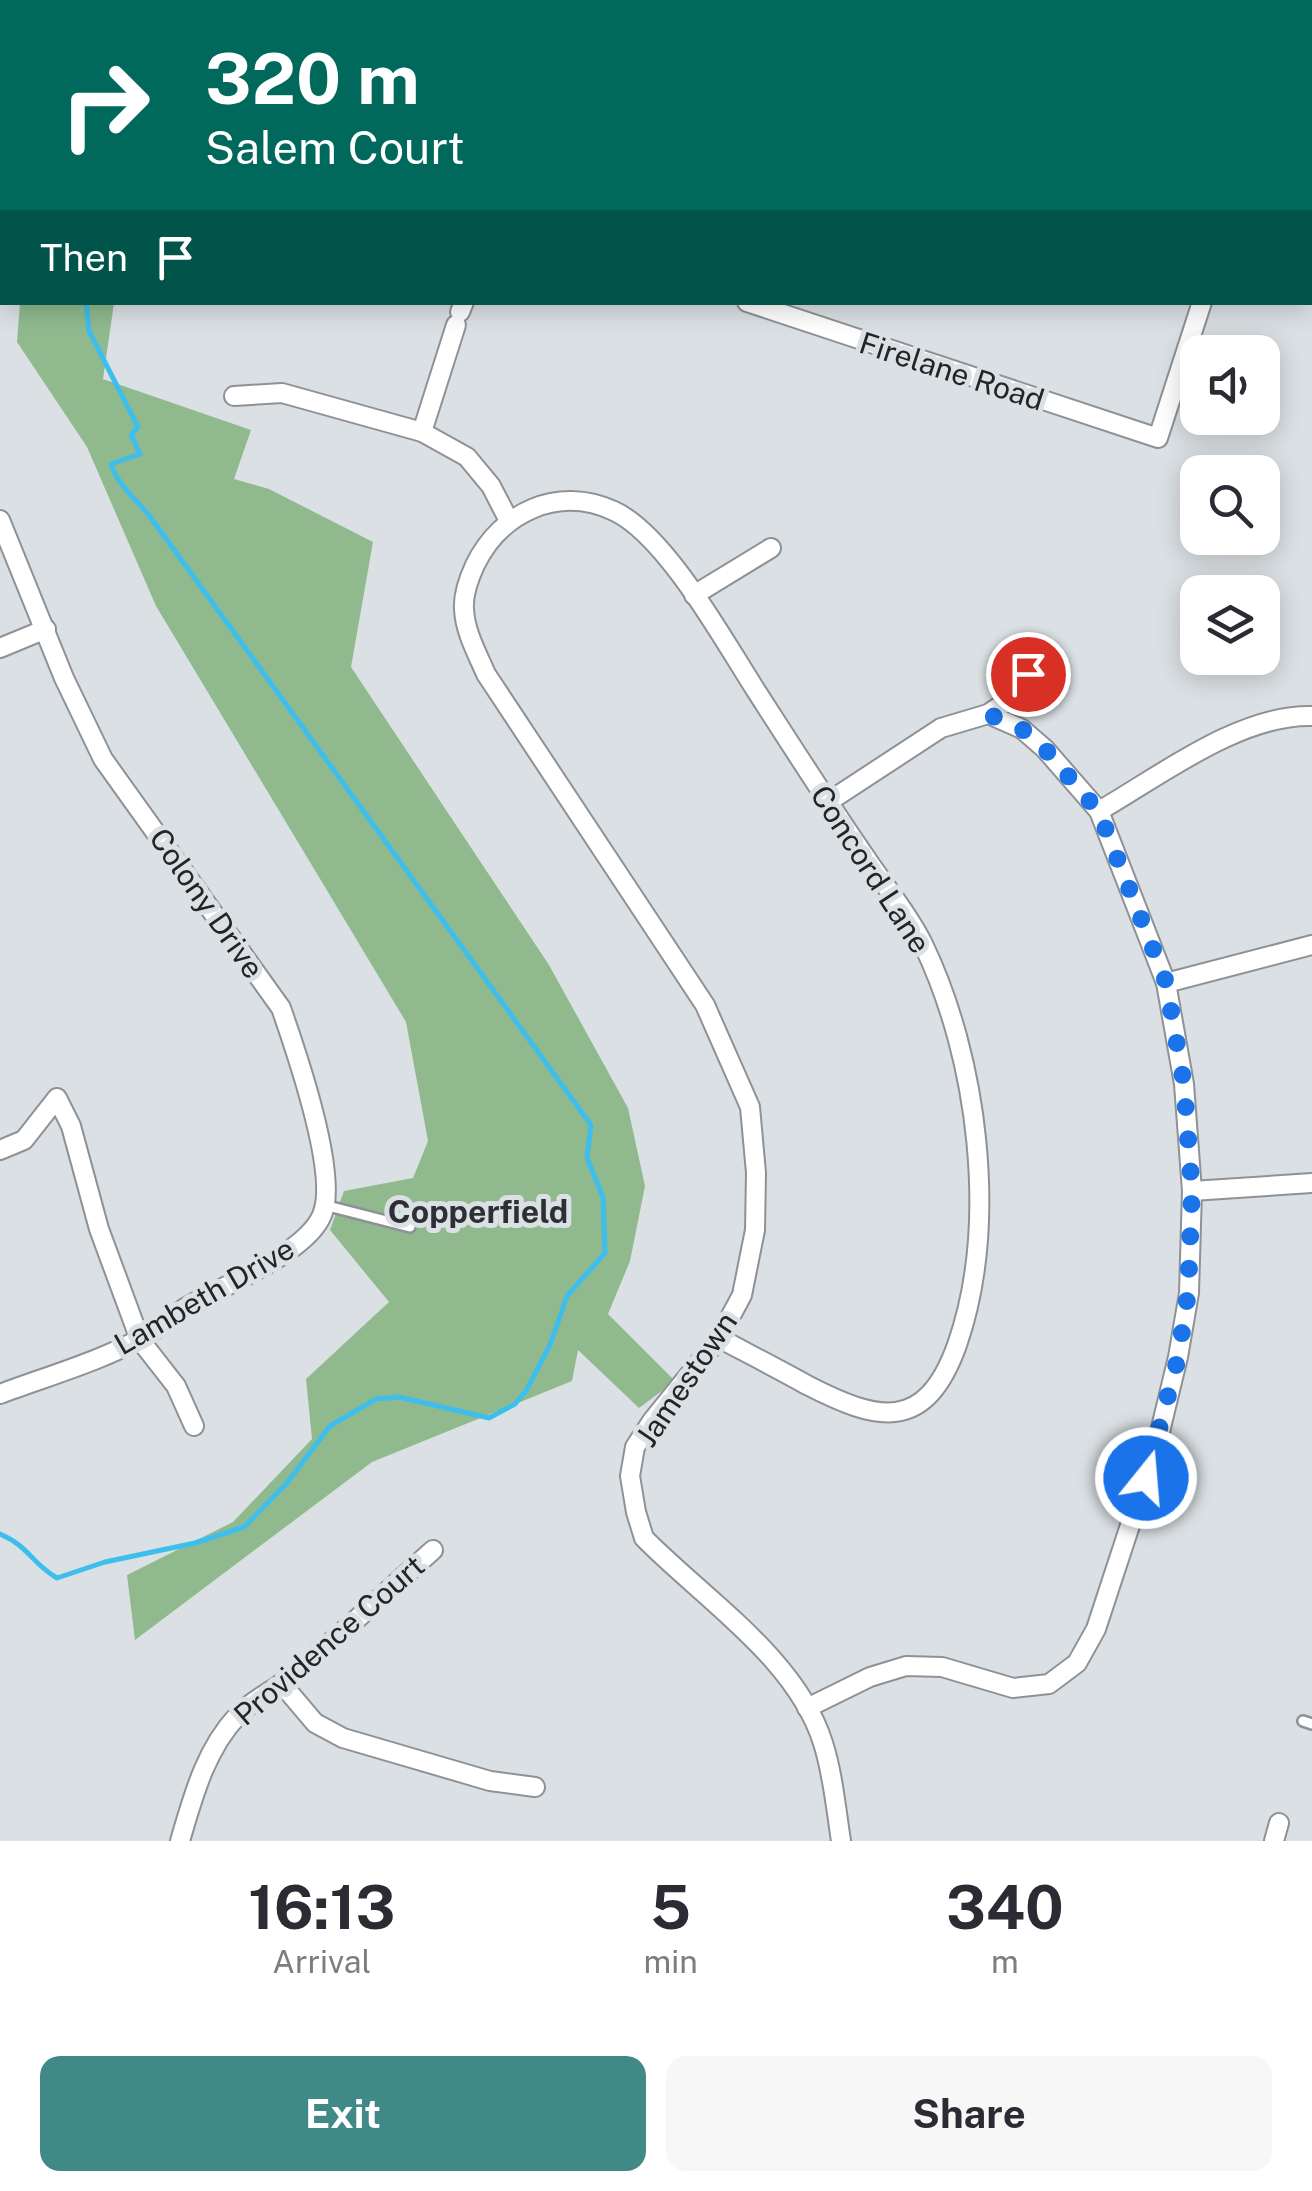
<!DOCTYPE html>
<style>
body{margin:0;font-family:"Public Sans",sans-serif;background:#f7f7f7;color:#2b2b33;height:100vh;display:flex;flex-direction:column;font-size:38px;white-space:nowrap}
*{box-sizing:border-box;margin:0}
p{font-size:32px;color:#7c7c81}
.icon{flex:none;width:55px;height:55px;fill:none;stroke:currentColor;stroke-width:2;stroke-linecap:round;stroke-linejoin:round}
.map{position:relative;height:1841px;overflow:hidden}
.side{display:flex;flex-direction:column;background:#fff;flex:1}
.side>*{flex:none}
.guide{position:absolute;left:0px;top:0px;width:1312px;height:305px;box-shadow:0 5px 25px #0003;background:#00695c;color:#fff;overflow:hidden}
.controls{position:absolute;left:1180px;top:335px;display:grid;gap:20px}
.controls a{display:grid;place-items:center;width:100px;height:100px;border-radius:20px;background:#fff;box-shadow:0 5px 25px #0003;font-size:50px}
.pin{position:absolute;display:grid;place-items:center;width:85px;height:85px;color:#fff;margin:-42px;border:5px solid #fff;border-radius:50%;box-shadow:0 2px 10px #0007}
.me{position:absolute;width:110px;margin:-55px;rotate:17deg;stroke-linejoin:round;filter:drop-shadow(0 0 8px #0008)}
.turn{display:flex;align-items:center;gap:35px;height:210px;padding:0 40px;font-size:45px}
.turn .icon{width:130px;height:130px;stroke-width:2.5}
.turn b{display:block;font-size:70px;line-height:85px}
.then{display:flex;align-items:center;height:95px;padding:0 40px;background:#0003;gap:20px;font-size:38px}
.eta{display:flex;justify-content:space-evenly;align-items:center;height:170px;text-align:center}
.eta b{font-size:60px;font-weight:700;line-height:70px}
.action{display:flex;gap:20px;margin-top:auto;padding:20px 40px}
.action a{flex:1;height:115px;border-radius:20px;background:#418987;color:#fff;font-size:40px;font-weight:700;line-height:115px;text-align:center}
.action a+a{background:#f7f7f7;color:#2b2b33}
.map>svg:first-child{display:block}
.green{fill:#90ba8e}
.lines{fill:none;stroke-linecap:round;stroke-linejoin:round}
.stream{stroke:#3ebeec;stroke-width:5}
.lane-casing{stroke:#8e9296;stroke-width:14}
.street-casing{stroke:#8e9296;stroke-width:22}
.lane{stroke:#fff;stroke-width:9}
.street{stroke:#fff;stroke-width:18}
.route{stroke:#1a73e8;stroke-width:18;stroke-dasharray:0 32.4}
.labels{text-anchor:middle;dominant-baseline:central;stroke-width:10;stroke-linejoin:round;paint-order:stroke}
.street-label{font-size:30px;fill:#222425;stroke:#dbe0e4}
.neighbourhood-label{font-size:32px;font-weight:bold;fill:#2d3033;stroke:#dbe0e4}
</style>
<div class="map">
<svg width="1312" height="1841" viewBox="0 0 1312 1841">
<rect width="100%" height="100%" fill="#dbe0e4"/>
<!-- green -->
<polygon class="green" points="20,303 114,303 103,379 251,430 234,479 269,489 373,542 351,667 549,965 628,1108 645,1186 630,1261 608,1314 675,1381 639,1408 578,1350 572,1381 372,1462 135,1640 127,1575 233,1522 312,1439 306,1379 389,1302 330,1230 344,1191 413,1178 428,1141 406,1022 156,606 87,447 17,342"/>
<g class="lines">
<!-- stream -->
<g class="stream">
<polyline points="20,0 24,2"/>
<path d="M0,1534C30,1547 30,1562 57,1578L105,1562L195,1543L244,1527L286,1484L330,1426L376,1399L399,1397L489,1418L515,1404L526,1391L550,1345L567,1296L605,1253L603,1197L587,1158L591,1125L151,518C137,500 118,486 111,464L140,454L131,435L138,427L89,331L86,302"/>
</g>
<!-- lane casing -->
<g class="lane-casing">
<g id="lane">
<polyline points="324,1205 410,1227"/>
<polyline points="1303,1721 1312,1724"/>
</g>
</g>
<!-- street casing -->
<g class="street-casing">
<g id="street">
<polyline points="517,0 525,2"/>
<polyline points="1210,0 1215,2"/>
<polyline points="206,2 206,0"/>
<polyline points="558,2 558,0"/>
<polyline points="1310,53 1312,54"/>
<polyline points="1310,90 1312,87"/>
<polyline points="747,302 1158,438 1202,302"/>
<polyline points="460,312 464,302"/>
<polyline points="234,396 282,393 422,432 467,457 491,486 508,519"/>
<polyline points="422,432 456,325"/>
<path d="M0,520L64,678L103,759L281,1008C296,1051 339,1175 322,1215C306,1254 221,1286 185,1308C171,1318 157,1330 141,1338C104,1360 42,1378 0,1394"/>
<polyline points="694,595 771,548"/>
<polyline points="0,648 46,629"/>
<polyline points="828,802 941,728 988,714 1018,694 1038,655"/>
<path d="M1099,811C1160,776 1240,714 1312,716"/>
<polyline points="1166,983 1312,945"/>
<polyline points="0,1150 24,1140 57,1098 71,1126 99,1229 140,1340 176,1386 194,1426"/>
<polyline points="1192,1191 1312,1183"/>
<path d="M719,1338C749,1354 778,1369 807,1385C877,1421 925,1434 957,1345C999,1224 978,1058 923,944C908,913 883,884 864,855C826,800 791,745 755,689C724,641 666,535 614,511C558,485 501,512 475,565C469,578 463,595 464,609C465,632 477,653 486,674L705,1005L750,1107L756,1173L755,1230L742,1295L719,1338L652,1421L635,1447L630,1476L636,1512L644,1538C704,1599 797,1659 823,1743C833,1774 836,1809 841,1841"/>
<polyline points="282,1684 315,1723 343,1738 490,1781 535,1787"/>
<polyline points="807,1708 870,1677 906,1666 942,1667 1013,1688 1049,1684 1077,1663 1096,1629 1158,1440 1178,1357 1189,1293 1192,1191 1184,1084 1166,983 1099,811 1045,749 1022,729 988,714"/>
<path d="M180,1841C193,1797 205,1750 238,1715C253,1699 277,1689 294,1674C342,1634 387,1591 433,1550"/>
<polyline points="1274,1841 1279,1823"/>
</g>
</g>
<!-- lane -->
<use href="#lane" class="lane"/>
<!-- street -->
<use href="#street" class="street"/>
</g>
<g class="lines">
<!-- route -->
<polyline class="route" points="1028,674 1018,694 988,714 1022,729 1045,749 1099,812 1166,982 1184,1084 1192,1191 1188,1293 1178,1358 1146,1478"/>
</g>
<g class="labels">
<!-- street labels -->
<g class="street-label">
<text transform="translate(952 371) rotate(18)">Firelane Road</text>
<text transform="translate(871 869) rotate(57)">Concord Lane</text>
<text transform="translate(207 903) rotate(55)">Colony Drive</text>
<text transform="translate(204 1296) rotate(-30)">Lambeth Drive</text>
<text transform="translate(686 1379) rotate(-56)">Jamestown</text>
<text transform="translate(329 1640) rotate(-41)">Providence Court</text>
</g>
<!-- neighbourhood labels -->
<g class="neighbourhood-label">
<text x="478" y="1211">Copperfield</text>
</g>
</g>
</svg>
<div class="controls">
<a><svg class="icon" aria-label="sound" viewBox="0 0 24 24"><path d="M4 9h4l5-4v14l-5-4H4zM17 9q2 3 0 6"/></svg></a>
<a><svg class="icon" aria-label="search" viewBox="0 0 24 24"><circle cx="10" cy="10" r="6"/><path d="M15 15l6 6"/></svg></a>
<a><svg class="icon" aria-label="layers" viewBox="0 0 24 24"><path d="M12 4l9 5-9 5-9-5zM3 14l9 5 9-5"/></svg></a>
</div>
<div class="pin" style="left:1028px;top:674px;background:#d93025"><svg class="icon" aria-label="arrive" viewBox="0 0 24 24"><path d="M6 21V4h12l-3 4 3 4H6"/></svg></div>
<svg class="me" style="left:1146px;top:1478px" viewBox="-20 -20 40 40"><circle r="17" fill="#1a73e8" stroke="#fff" stroke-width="3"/><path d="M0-11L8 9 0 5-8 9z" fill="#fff"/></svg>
<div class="guide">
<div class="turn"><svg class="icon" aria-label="right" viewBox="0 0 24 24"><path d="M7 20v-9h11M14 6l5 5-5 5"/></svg><div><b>320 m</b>Salem Court</div></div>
<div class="then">Then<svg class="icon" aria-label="arrive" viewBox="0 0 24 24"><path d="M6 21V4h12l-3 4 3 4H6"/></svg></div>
</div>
</div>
<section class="side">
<div class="eta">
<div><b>16:13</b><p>Arrival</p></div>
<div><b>5</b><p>min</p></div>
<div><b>340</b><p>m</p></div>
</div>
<div class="action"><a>Exit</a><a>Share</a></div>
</section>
